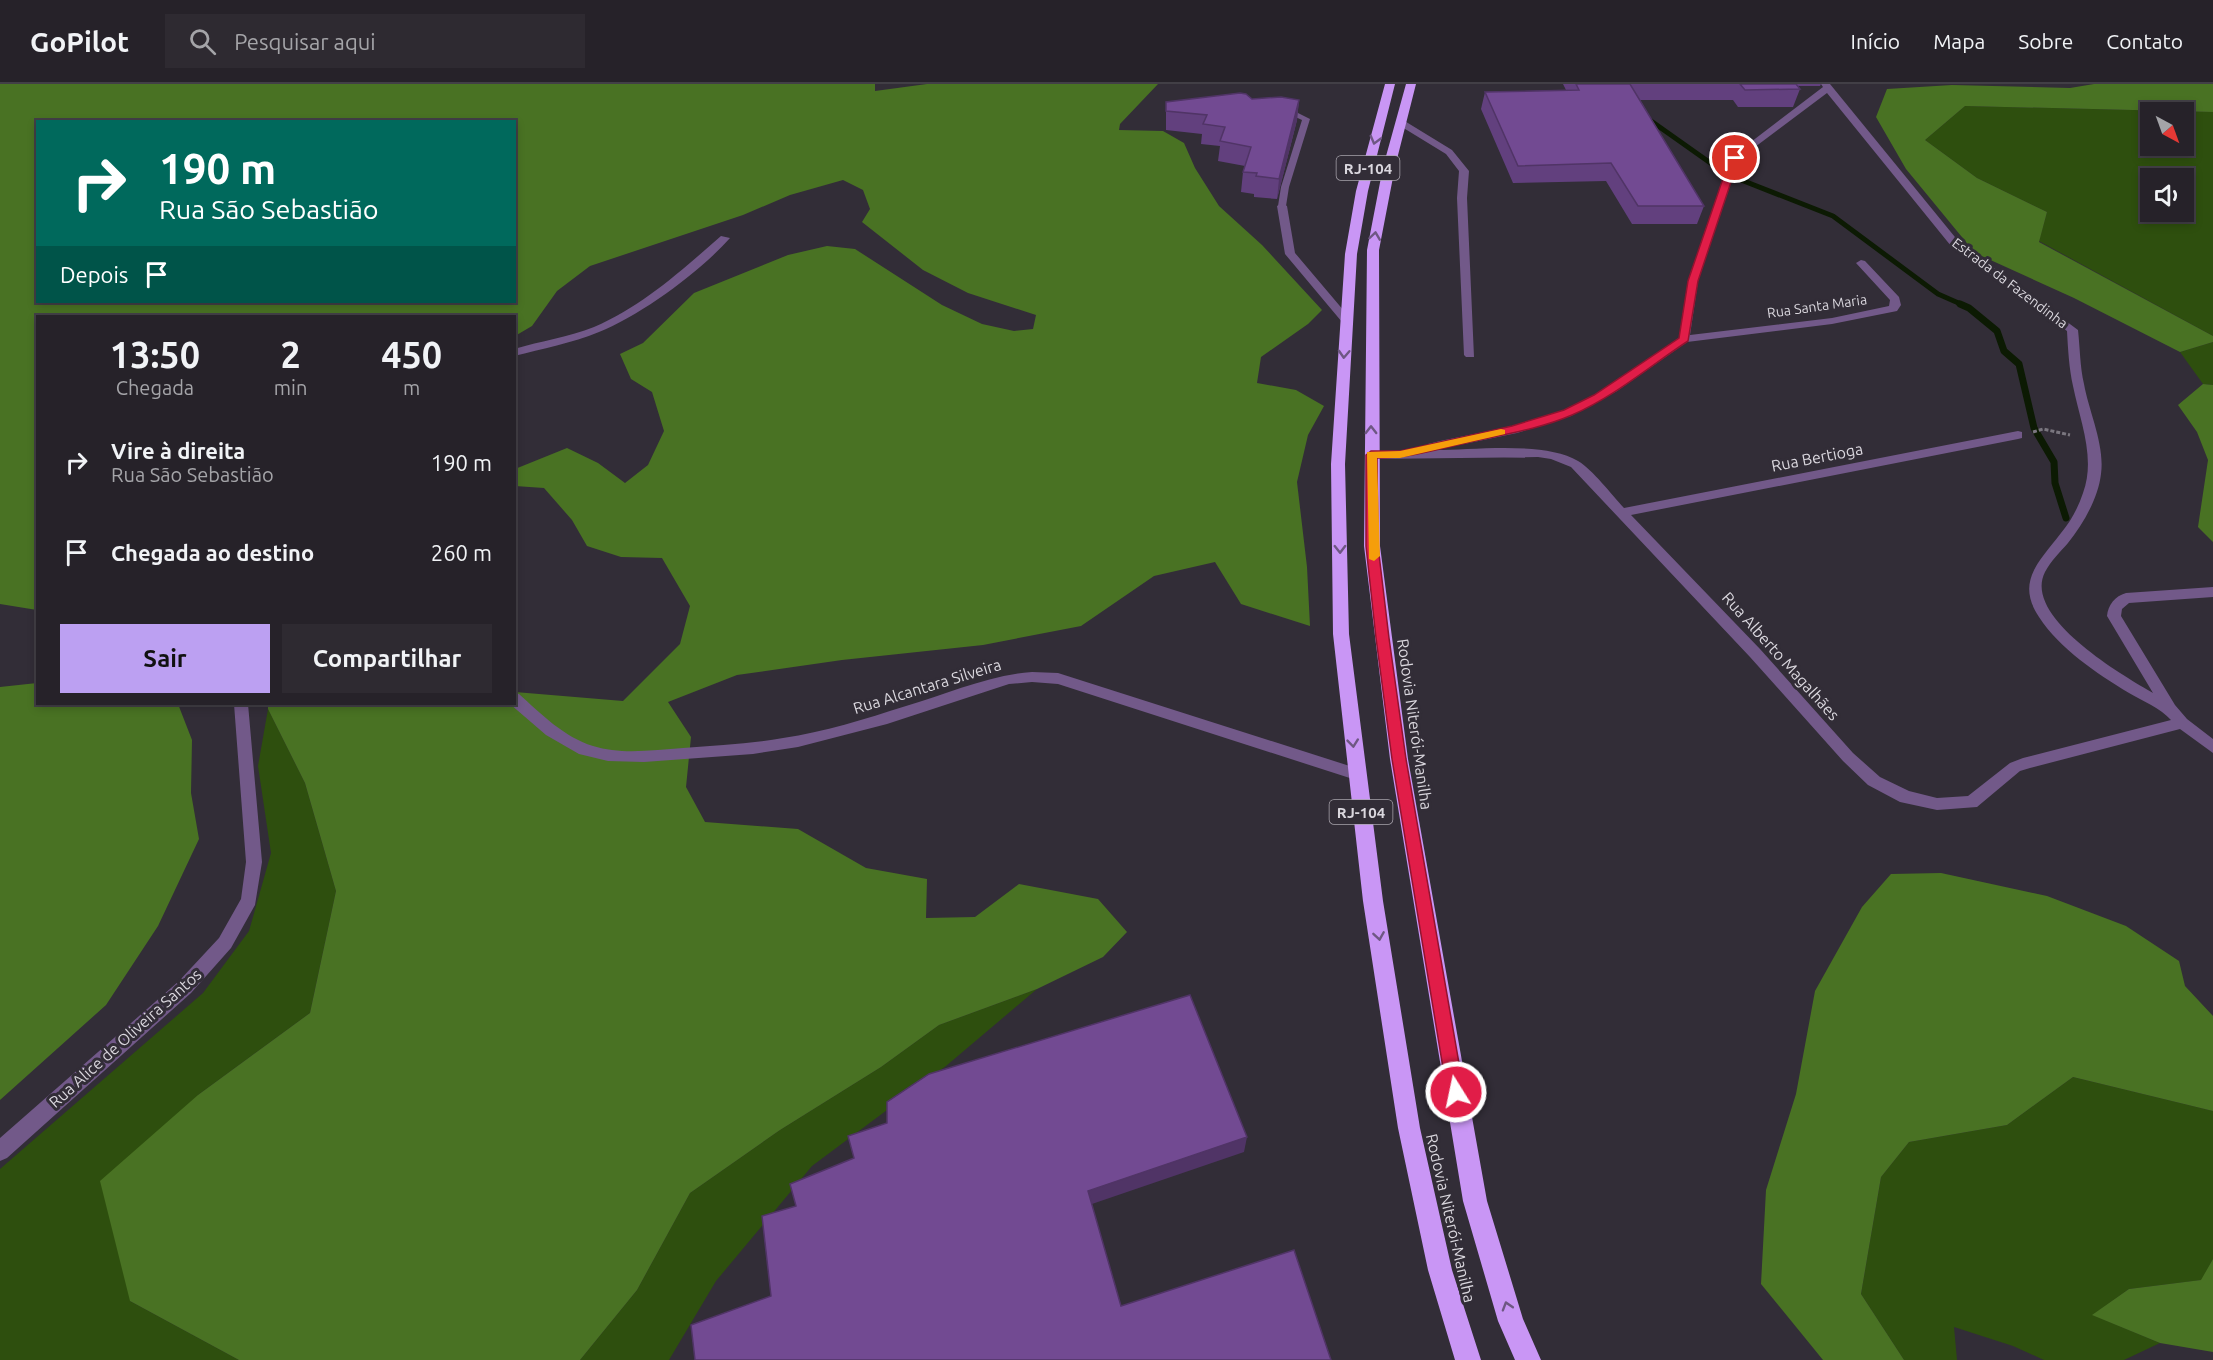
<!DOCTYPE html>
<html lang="pt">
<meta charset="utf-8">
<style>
body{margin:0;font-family:Ubuntu,sans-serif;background:#2e2a31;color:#f1f3f6;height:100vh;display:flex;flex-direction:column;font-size:22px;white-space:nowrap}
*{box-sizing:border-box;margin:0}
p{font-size:20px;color:#a4a4a8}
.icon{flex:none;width:33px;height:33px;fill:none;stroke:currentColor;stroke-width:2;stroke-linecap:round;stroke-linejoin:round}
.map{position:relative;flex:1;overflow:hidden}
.side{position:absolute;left:36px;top:231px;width:480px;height:390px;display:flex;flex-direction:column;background:#262229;border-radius:0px;box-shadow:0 3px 9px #0003,0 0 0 2px #423f46}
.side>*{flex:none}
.top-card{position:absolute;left:36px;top:36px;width:480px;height:183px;border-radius:0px;box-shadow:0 3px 9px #0003,0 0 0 2px #423f46;background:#00695c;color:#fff;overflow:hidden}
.needle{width:39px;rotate:139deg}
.controls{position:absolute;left:2140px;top:18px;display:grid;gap:12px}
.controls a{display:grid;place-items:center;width:54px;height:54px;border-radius:0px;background:#262229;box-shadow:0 3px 9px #0003,0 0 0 2px #423f46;font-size:30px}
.pin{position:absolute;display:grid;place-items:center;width:51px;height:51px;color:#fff;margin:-26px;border:3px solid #fff;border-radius:50%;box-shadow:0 2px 6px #0007}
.me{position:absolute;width:66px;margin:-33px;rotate:350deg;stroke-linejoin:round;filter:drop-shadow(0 0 4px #0008)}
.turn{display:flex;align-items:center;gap:21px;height:126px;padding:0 24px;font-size:27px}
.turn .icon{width:78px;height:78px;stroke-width:2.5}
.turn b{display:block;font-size:42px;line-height:51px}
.then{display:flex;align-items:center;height:57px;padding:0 24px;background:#0003;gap:12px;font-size:22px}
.eta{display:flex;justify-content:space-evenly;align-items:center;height:102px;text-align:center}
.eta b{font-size:36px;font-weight:700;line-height:42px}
.cta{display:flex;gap:12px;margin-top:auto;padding:12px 24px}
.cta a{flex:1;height:69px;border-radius:0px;background:#bca0f2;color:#111;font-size:24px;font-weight:700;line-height:69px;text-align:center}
.cta a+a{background:#2e2a31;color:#f1f3f6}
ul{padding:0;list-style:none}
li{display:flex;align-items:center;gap:18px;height:90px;padding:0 24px}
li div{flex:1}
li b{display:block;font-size:22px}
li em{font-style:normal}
header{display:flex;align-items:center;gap:36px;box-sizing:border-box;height:84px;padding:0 30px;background:#262229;border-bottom:2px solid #423f46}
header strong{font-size:28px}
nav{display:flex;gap:33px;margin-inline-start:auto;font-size:21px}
.search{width:420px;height:54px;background:#2e2a31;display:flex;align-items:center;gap:15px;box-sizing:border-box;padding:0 21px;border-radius:0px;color:#a4a4a8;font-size:22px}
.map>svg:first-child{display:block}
.green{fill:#2e4f0e;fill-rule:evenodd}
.forest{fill:#497223;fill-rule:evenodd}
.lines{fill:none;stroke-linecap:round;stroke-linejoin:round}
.stream-far1{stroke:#0c1a03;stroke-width:5}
.stream{stroke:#0c1a03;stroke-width:7}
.path{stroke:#7a767f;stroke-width:3;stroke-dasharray:4 2;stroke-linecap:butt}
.lane{fill:#725989;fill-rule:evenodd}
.street{fill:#725989;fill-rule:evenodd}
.highway{fill:#c996f5;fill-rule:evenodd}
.wall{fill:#62407e}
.shaded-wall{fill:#503466}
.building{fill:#724a92;stroke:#503466;stroke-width:1.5}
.oneway{stroke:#6e5783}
.route{fill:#e11d48;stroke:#92132f;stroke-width:1.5}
.slow{fill:#f59e0b}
.labels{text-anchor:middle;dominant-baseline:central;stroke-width:6;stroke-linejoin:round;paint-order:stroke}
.far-street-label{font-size:14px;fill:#dad7de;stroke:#322d37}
.shield{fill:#322d37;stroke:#a8a4ac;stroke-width:1.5}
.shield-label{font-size:15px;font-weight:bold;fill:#dad7de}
.street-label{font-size:16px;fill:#dad7de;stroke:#322d37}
</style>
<header>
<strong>GoPilot</strong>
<div class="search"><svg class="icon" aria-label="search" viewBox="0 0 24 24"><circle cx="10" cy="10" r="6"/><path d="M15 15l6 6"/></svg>Pesquisar aqui</div>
<nav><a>Início</a><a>Mapa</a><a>Sobre</a><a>Contato</a></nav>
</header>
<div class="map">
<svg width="2213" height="1276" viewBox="0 0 2213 1276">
<rect width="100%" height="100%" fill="#322d37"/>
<!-- green -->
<g class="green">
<path d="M1965,22L2213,28V252L2039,157L2047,128L1977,94L1925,56ZM2151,28H2184V62H2151ZM2151,94H2184V128H2151Z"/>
<polygon points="2213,258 2213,301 2203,300 2180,268"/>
<polygon points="268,625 305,699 336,807 310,929 198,1011 130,1217 239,1276 0,1276 0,1085 203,909 249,847 271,769 258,682"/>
<polygon points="1037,905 946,982 812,1082 716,1197 669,1276 580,1276 637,1206 690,1109 780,1046 881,983 939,941"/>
<polygon points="2073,993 2213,1027 2213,1175 2202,1196 2129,1205 2093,1231 2160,1259 2124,1276 2044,1276 2013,1262 1954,1243 1957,1276 1904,1276 1861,1210 1881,1093 1909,1058 2007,1041"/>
</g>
<!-- forest -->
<g class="forest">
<path d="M0,0H875V7L927,0H1158L1120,40L1119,46L1163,47L1184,59L1195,84L1219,122L1262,161L1322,226L1308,240L1261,273L1257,299L1296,306L1324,322L1308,351L1297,398L1307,483L1310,542L1241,520L1215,478L1154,492L1081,542L983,561L842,576L737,591L668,618L691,653L686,703L705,738L798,745L866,784L927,795L926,834L975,833L1019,800L1098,815L1127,848L1103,873L1037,905L939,941L881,983L780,1046L690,1109L637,1206L580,1276H239L130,1217L100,1097L198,1011L310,929L336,807L305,699L268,625V620H514L515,608L623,617L680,560L690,522L662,474L621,473L587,462L572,436L544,404L515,402V385L567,364L598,379L625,399L648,381L664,347L652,308L631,295L620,270L643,259L694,209L788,171L827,162L855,165L942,221L982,240L1014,247L1033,245L1036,231L968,209L923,186L862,138L870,125L863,106L843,96L790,111L743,131L590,182L557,207L532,242L515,252L514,232H38L37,526L0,520ZM38,38H514V218H38Z"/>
<polygon points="2094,0 2213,0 2213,28 1965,22 1925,56 1977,94 2047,128 2039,158 2213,252 2213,258 2180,268 2074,214 1975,169 1906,85 1876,33 1887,5 1952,1 2070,4"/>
<polygon points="2203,300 2213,301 2213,458 2198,443 2208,376 2197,348 2178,321"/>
<polygon points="37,599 38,620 178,620 192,656 191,709 199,755 158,842 106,921 0,1016 0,603"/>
<polygon points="1941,789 2047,812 2126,842 2179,877 2185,902 2213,932 2213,1027 2073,993 2007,1041 1909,1058 1881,1093 1861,1210 1904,1276 1823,1276 1761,1200 1766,1106 1796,1010 1815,907 1862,823 1891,790"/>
<polygon points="2213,1175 2213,1268 2160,1259 2092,1231 2129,1205 2201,1196"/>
</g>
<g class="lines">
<!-- stream-far1 -->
<polyline class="stream-far1" points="1644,32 1726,90 1833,132 1938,210 1963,221"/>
<!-- stream -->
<polyline class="stream" points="1960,220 1969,224 1997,247 2004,267 2019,280 2034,344 2054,378 2055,399 2066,434"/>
<!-- path -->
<polyline class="path" points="2033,348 2043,345 2070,351"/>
<!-- lane -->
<polygon class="lane" points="1290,25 1310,35 1289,103 1286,122 1282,125 1278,122 1281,103 1302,36 1289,30 1281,30 1277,28"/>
<!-- street -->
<g class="street">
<path d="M1821,0H1830L1959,158L2078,246C2080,264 2080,283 2084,300C2089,328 2105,361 2101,390C2098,415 2083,440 2068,459C2060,468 2051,477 2045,488C2022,533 2122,591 2153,609L2107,532C2108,521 2115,512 2126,509L2213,503V513L2129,519L2122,525L2121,532L2175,621L2187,635L2213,655V669L2180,645L2030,684L2020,687L1977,723L1937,726L1900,718L1868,701L1843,677L1750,573L1571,383L1551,375L1538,373L1371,375L1365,371L1371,367L1430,366L1426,363L1428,360C1472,349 1518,344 1562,327C1605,310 1641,279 1679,254L1688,197L1730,74L1823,3ZM1827,9L1951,162L2067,247C2068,265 2069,284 2073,302C2080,337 2096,374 2083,409C2078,424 2071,437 2061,449C2040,477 2015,497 2039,533C2060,565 2096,589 2129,609C2143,617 2160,624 2171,636L2023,674L2010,679L1968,712L1937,714L1909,707L1880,693L1853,669L1760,565L1631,431L2018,355L2022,354V348L2018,347L1624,424C1611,410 1593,386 1578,377C1545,357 1474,366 1435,366L1517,349L1571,332L1617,307L1687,258L1832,240L1897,227L1901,221L1899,213L1865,177L1861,176L1856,179L1890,216L1889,222L1832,234L1690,251L1698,197L1739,75Z"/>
<polygon points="1397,36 1403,36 1452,66 1469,87 1467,114 1474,273 1466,273 1464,271 1457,114 1459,87 1446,70 1397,40"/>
<polygon points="1282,119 1287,122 1295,169 1350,234 1350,238 1342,238 1285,170 1277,122"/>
<path d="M721,152L730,154C701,187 640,232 599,248C572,259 542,265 514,272V265C541,257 569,253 594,243C643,222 682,186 721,152Z"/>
<path d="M1032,588L1058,589L1356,684L1361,686L1364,690L1361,694L1356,696L1058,600L1032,598L1009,600L887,640L798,663L753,670L644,678L608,677L579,670L546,651L510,620H514V609L519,610C541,630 564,653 593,662C621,671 654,666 683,664C716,661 750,660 783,654C824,648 865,635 906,622C947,610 989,591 1032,588Z"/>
<polygon points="234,620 248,620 262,778 255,821 231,864 191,909 7,1074 0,1077 0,1054 179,897 219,854 241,815 246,778"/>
</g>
<!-- highway -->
<g class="highway">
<polygon points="1385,0 1395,0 1368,107 1357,170 1345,380 1349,550 1383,817 1420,1044 1452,1186 1481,1276 1455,1276 1428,1186 1398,1044 1363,817 1333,550 1331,380 1345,170 1356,107"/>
<polygon points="1406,0 1416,0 1395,83 1379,166 1380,462 1408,675 1487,1117 1523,1235 1541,1276 1515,1276 1498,1237 1463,1117 1390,675 1364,462 1367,166 1383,83"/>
</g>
</g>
<!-- wall -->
<g class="wall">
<polygon points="1563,0 1821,0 1820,2 1798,2 1800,5 1793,23 1738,23 1733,16 1640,16 1704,122 1697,140 1632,140 1606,97 1513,99 1481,25 1485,8 1566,6"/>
<polygon points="1252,15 1299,16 1297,36 1277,115 1254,113 1254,110 1241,108 1243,88 1245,82 1218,77 1220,62 1201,60 1202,50 1166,46 1166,18"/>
</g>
<!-- shaded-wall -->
<g class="shaded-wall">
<polygon points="1299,16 1297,36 1277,115 1279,95"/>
<polygon points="1247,1053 1244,1068 1089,1121 1088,1107"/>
</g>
<!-- building -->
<g class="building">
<polygon points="1576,0 1630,0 1704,122 1638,122 1611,79 1518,82 1485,8 1579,6"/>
<polygon points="1740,0 1796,0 1800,5 1745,6"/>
<polygon points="1240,9 1246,10 1252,15 1281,13 1299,16 1279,95 1256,92 1257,89 1243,88 1251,63 1220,57 1225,43 1203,40 1207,31 1166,27 1166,18"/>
<polygon points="1190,911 1247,1053 1088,1107 1121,1222 1294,1166 1331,1276 695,1276 691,1241 771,1212 762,1132 796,1122 790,1100 854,1074 848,1052 887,1039 887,1018 929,990"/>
</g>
<!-- one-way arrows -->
<defs><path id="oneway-chevron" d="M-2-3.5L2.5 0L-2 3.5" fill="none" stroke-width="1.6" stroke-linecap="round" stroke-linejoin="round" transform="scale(1.5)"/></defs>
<g class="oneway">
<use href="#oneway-chevron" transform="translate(1375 56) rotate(105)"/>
<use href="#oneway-chevron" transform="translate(1375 152) rotate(-82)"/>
<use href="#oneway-chevron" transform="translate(1344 270) rotate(93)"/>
<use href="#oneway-chevron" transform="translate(1371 346) rotate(-90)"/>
<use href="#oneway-chevron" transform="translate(1340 465) rotate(89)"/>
<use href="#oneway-chevron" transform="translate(1353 659) rotate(84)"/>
<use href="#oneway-chevron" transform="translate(1379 852) rotate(81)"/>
<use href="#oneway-chevron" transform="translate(1507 1222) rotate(-107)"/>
</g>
<!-- route -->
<path class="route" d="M1735,72L1739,74L1698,197L1688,257C1650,282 1614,313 1572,331C1542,344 1507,350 1475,357C1443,364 1410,374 1377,374L1378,462L1389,554L1406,675L1464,1008L1462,1014L1456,1016L1450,1014L1447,1008L1392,675L1376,554L1366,462V371L1371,367H1400L1512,342L1564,326L1594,311L1679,254L1688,197L1730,74Z"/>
<!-- slow -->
<polygon class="slow" points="1501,345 1505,346 1505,350 1400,374 1377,374 1380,472 1374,477 1369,475 1367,368 1400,367"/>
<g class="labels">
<!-- far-street labels -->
<g class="far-street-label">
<text transform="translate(2010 199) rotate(37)">Estrada da Fazendinha</text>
<text transform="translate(1817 222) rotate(-8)">Rua Santa Maria</text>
</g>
<!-- shield labels -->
<g class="shield">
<rect x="1336.5" y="72" width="63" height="24" rx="4.5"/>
<rect x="1329.5" y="716" width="63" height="24" rx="4.5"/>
</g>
<g class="shield-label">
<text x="1368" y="84">RJ-104</text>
<text x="1361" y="728">RJ-104</text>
</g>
<!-- street labels -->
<g class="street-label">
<text transform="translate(1817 373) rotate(-11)">Rua Bertioga</text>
<text transform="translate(1781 572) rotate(48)">Rua Alberto Magalhães</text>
<text transform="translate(927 602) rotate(-17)">Rua Alcantara Silveira</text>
<text transform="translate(1415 640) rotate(82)">Rodovia Niterói-Manilha</text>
<text transform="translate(125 954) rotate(-42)">Rua Alice de Oliveira Santos</text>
<text transform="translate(1451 1134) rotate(77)">Rodovia Niterói-Manilha</text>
</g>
</g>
</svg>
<div class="controls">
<a><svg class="needle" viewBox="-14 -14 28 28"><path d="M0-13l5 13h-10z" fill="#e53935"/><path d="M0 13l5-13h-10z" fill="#a4a4a8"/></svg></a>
<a><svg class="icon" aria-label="sound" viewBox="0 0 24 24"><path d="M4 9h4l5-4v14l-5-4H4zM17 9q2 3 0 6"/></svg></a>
</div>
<div class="pin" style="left:1735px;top:74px;background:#d93025"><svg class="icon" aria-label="arrive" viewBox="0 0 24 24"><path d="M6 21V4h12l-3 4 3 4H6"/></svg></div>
<svg class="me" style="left:1456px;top:1008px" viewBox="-20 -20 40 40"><circle r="17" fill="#e11d48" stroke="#fff" stroke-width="3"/><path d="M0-11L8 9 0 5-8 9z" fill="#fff"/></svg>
<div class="top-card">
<div class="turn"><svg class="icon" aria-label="right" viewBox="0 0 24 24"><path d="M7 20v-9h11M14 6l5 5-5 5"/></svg><div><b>190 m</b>Rua São Sebastião</div></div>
<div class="then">Depois<svg class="icon" aria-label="arrive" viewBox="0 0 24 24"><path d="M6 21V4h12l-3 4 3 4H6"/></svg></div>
</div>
<section class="side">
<div class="eta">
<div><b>13:50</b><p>Chegada</p></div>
<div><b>2</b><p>min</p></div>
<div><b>450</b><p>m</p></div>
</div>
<ul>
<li><svg class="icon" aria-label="right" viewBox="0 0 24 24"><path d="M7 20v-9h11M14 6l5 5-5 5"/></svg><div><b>Vire à direita</b><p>Rua São Sebastião</p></div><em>190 m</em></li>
<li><svg class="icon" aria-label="arrive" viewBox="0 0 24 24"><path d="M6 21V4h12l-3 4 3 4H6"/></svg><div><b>Chegada ao destino</b></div><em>260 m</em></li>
</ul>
<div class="cta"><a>Sair</a><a>Compartilhar</a></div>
</section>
</div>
